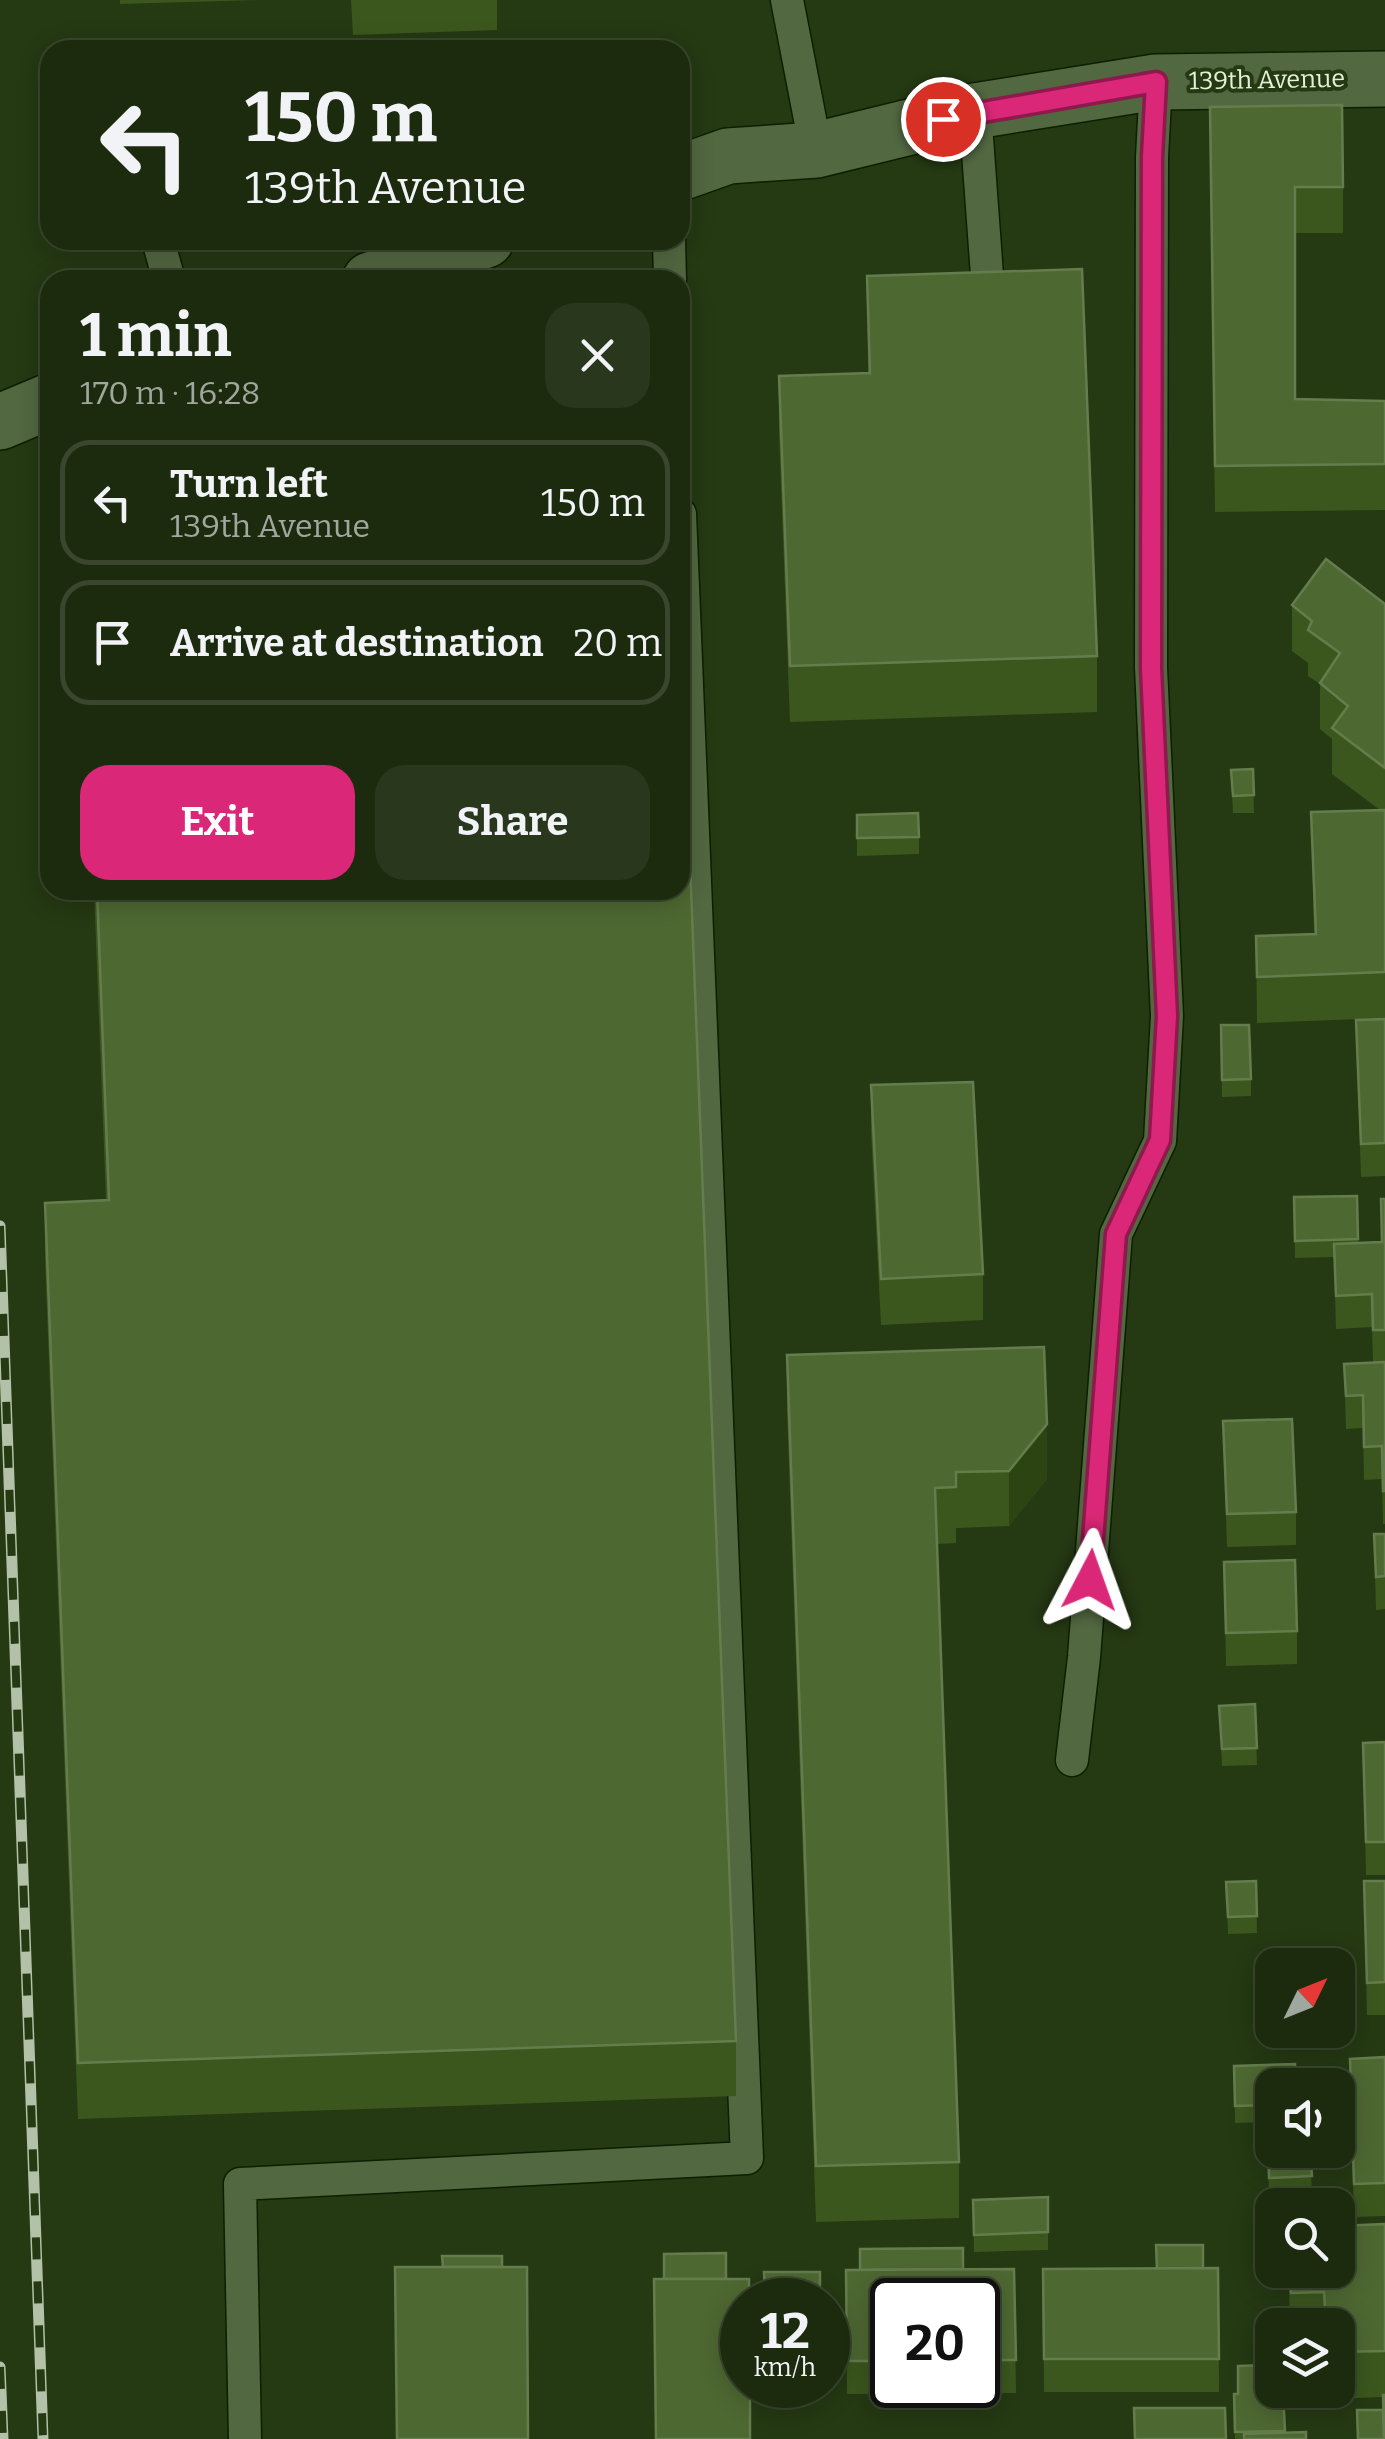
<!DOCTYPE html>
<meta charset="utf-8">
<style>
body{margin:0;font-family:Bitter,serif;background:#29371c;color:#f1f3f6;height:100vh;display:flex;flex-direction:column;font-size:38px;white-space:nowrap}
*{box-sizing:border-box;margin:0}
p{font-size:32px;color:#a0a79e}
.icon{flex:none;width:55px;height:55px;fill:none;stroke:currentColor;stroke-width:2;stroke-linecap:round;stroke-linejoin:round}
.map{position:relative;flex:1;overflow:hidden}
.side{position:absolute;left:40px;top:270px;width:650px;height:630px;display:flex;flex-direction:column;background:#1c2b0e;border-radius:30px;box-shadow:0 5px 25px #0003,0 0 0 2px #3a472e}
.side>*{flex:none}
.guide{position:absolute;left:40px;top:40px;width:650px;height:210px;border-radius:30px;box-shadow:0 5px 25px #0003,0 0 0 2px #3a472e;background:#1c2b0e;color:#f1f3f6;overflow:hidden}
.needle{width:65px;rotate:47deg}
.tools{position:absolute;left:1255px;top:1948px;display:grid;gap:20px}
.tools a{display:grid;place-items:center;width:100px;height:100px;border-radius:20px;background:#1c2b0e;box-shadow:0 5px 25px #0003,0 0 0 2px #3a472e;font-size:50px}
.speed{position:absolute;left:720px;top:2278px;display:flex;gap:20px;font-size:50px;font-weight:700;text-align:center}
.speed>*{display:grid;place-content:center;width:130px;height:130px;border-radius:50%;background:#1c2b0e;box-shadow:0 5px 25px #0003,0 0 0 2px #3a472e;line-height:1}
.speed small{font-size:25px;font-weight:400}
.speed .limit{border:5px solid #111;border-radius:15px;background:#fff;color:#111}
.pin{position:absolute;display:grid;place-items:center;width:85px;height:85px;color:#fff;margin:-42px;border:5px solid #fff;border-radius:50%;box-shadow:0 2px 10px #0007}
.me{position:absolute;width:110px;margin:-55px;rotate:4deg;stroke-linejoin:round;filter:drop-shadow(0 0 8px #0008)}
.turn{display:flex;align-items:center;gap:35px;height:210px;padding:0 40px;font-size:45px}
.turn .icon{width:130px;height:130px;stroke-width:2.5}
.turn b{display:block;font-size:70px;line-height:85px}
.round{display:grid;place-items:center;flex:none;width:105px;height:105px;border-radius:30px;background:#29371c}
.overview{display:flex;align-items:center;justify-content:space-between;height:170px;padding:0 40px}
h1{font-size:60px;font-weight:700;line-height:75px}
.cta{display:flex;gap:20px;margin-top:auto;padding:20px 40px}
.cta a{flex:1;height:115px;border-radius:30px;background:#db2777;color:#fff;font-size:40px;font-weight:700;line-height:115px;text-align:center}
.cta a+a{background:#29371c;color:#f1f3f6}
ul{padding:0;list-style:none}
li{display:flex;align-items:center;gap:30px;height:125px;margin:0 20px 15px;padding:0 20px;border:5px solid #3a472e;border-radius:30px}
li div{flex:1}
li b{display:block;font-size:38px}
li em{font-style:normal}
.map>svg:first-child{display:block}
.lines{fill:none;stroke-linecap:round;stroke-linejoin:round}
.service-casing{stroke:#0d1f00;stroke-width:35}
.minor-casing{stroke:#0d1f00;stroke-width:58}
.service{stroke:#526841;stroke-width:32}
.minor{stroke:#526841;stroke-width:55}
.rail-casing{stroke:#b2c1a7;stroke-width:11}
.rail{stroke:#253913;stroke-width:8;stroke-dasharray:22;stroke-linecap:butt}
.wall{fill:#3c571e;fill-rule:evenodd}
.shaded-wall{fill:#2b4411}
.building{fill:#4e6832;stroke:#657d4d;stroke-width:2.5}
.route-casing{stroke:#8e194d;stroke-width:25}
.route{stroke:#db2777;stroke-width:18}
.labels{text-anchor:middle;dominant-baseline:central;stroke-width:8;stroke-linejoin:round;paint-order:stroke}
.street-label{font-size:25px;fill:#e3f0da;stroke:#253913}
</style>
<div class="map">
<svg width="1385" height="2439" viewBox="0 0 1385 2439">
<rect width="100%" height="100%" fill="#253913"/>
<g class="lines">
<!-- service casing -->
<g class="service-casing">
<g id="service">
<polyline points="787,0 816,150"/>
<polyline points="975,111 988,289"/>
<polyline points="158,240 169,280"/>
<polyline points="669,240 670,280"/>
<polyline points="1072,1760 1084,1657 1116,1234 1160,1141 1167,1016 1151,667 1152,157 1156,82"/>
<polyline points="245,2439 240,2184 747,2158 680,514"/>
</g>
</g>
<!-- minor casing -->
<g class="minor-casing">
<g id="minor">
<polyline points="680,173 728,156 816,150 975,111 1156,82 1385,79"/>
<polyline points="370,280 486,240"/>
<polyline points="0,422 50,401"/>
</g>
</g>
<!-- service -->
<use href="#service" class="service"/>
<!-- minor -->
<use href="#minor" class="minor"/>
<!-- rail casing -->
<g class="rail-casing">
<g id="rail">
<polyline points="0,1226 43,2439"/>
<polyline points="0,2367 3,2439"/>
</g>
</g>
<!-- rail -->
<use href="#rail" class="rail"/>
</g>
<!-- wall -->
<g class="wall">
<polygon points="120,0 259,0 120,4"/>
<polygon points="351,0 497,0 497,30 353,35"/>
<polygon points="1210,153 1343,187 1343,233 1295,233 1295,399 1385,401 1385,510 1215,512"/>
<polygon points="867,276 1097,656 1097,712 790,722 779,432 779,376 868,373"/>
<polygon points="1385,604 1385,1018 1257,1023 1256,936 1314,935 1311,812 1380,810 1332,774 1332,739 1320,729 1320,684 1308,676 1308,663 1292,651 1292,605"/>
<polygon points="1253,769 1254,813 1233,813 1231,770"/>
<polygon points="857,815 919,837 919,854 857,856"/>
<polygon points="94,890 680,890 736,2041 736,2096 78,2119 45,1258 45,1203 106,1200"/>
<polygon points="1385,1019 1385,1176 1361,1177 1356,1020"/>
<polygon points="1221,1025 1251,1079 1251,1096 1222,1097"/>
<polygon points="871,1085 983,1274 983,1320 881,1325 871,1131"/>
<polygon points="1357,1196 1358,1243 1381,1242 1381,1199 1385,1199 1385,1524 1383,1524 1382,1479 1364,1480 1363,1428 1346,1429 1344,1364 1373,1363 1372,1327 1336,1329 1334,1257 1295,1258 1294,1197"/>
<polygon points="787,1355 1047,1479 1009,1526 956,1528 956,1543 937,1544 959,2162 959,2218 816,2222 787,1411"/>
<polygon points="1223,1421 1296,1512 1296,1545 1227,1547"/>
<polygon points="1374,1534 1385,1534 1385,1647 1385,1609 1376,1610"/>
<polygon points="1224,1562 1297,1631 1297,1664 1226,1666"/>
<polygon points="1255,1704 1257,1765 1222,1766 1219,1706"/>
<polygon points="1385,1742 1385,1875 1366,1875 1363,1743"/>
<polygon points="1256,1881 1257,1933 1228,1934 1226,1882"/>
<polygon points="1364,1881 1385,1881 1385,2015 1367,2015"/>
<polygon points="1385,2057 1385,2216 1354,2217 1350,2059"/>
<polygon points="1234,2066 1272,2085 1272,2150 1310,2150 1312,2194 1269,2195 1267,2122 1235,2123"/>
<polygon points="1048,2197 1048,2250 974,2252 973,2200"/>
<polygon points="1385,2224 1385,2439 1383,2397 1327,2399 1327,2390 1338,2390 1338,2325 1290,2325 1289,2287 1289,2270 1338,2270"/>
<polygon points="1218,2268 1219,2392 1044,2392 1043,2269"/>
<path d="M1014,2269L1016,2393L847,2394L846,2270ZM892,2300H978V2385H892Z"/>
<polygon points="1269,2393 1285,2432 1306,2439 1235,2439 1234,2394"/>
</g>
<!-- shaded-wall -->
<polygon class="shaded-wall" points="1047,1424 1047,1479 1009,1526 1009,1471"/>
<!-- building -->
<g class="building">
<polygon points="1342,105 1343,187 1295,187 1295,399 1385,401 1385,464 1215,466 1210,107"/>
<polygon points="1082,269 1097,656 790,666 779,376 870,373 867,276"/>
<polygon points="1326,559 1385,604 1385,768 1332,728 1348,706 1320,683 1340,653 1308,630 1312,621 1292,605"/>
<polygon points="680,606 736,2041 78,2063 45,1203 109,1200 97,890 680,890"/>
<polygon points="1253,769 1254,795 1233,796 1231,770"/>
<polygon points="1385,810 1385,972 1257,977 1256,936 1316,934 1311,812"/>
<polygon points="918,813 919,837 857,838 857,815"/>
<polygon points="1385,1019 1385,1143 1361,1144 1356,1020"/>
<polygon points="1221,1025 1249,1025 1251,1079 1222,1080"/>
<polygon points="973,1082 983,1274 881,1279 871,1085"/>
<polygon points="1357,1196 1358,1239 1295,1241 1294,1197"/>
<polygon points="1381,1199 1385,1199 1385,1330 1373,1330 1372,1294 1336,1296 1334,1244 1382,1242"/>
<polygon points="1044,1347 1047,1424 1009,1471 956,1472 956,1487 935,1488 959,2162 816,2166 787,1355"/>
<polygon points="1385,1362 1385,1491 1383,1491 1382,1446 1364,1447 1363,1395 1346,1396 1344,1364"/>
<polygon points="1292,1419 1296,1512 1227,1514 1223,1421"/>
<polygon points="1374,1534 1385,1534 1385,1576 1376,1577"/>
<polygon points="1295,1560 1297,1631 1226,1633 1224,1562"/>
<polygon points="1255,1704 1257,1748 1222,1749 1219,1706"/>
<polygon points="1385,1742 1385,1842 1366,1842 1363,1743"/>
<polygon points="1256,1881 1257,1916 1228,1917 1226,1882"/>
<polygon points="1364,1881 1385,1881 1385,1982 1367,1983"/>
<polygon points="1385,2057 1385,2183 1354,2184 1350,2059"/>
<polygon points="1295,2064 1296,2085 1272,2085 1272,2105 1235,2106 1234,2066"/>
<polygon points="1267,2112 1272,2112 1272,2150 1310,2150 1312,2176 1269,2178"/>
<polygon points="1048,2197 1048,2232 974,2235 973,2200"/>
<polygon points="1385,2224 1385,2351 1338,2352 1338,2325 1326,2325 1324,2292 1291,2293 1290,2270 1338,2270 1338,2226"/>
<polygon points="1156,2245 1203,2245 1203,2268 1157,2269"/>
<polygon points="963,2248 963,2269 860,2270 860,2249"/>
<polygon points="726,2253 726,2279 664,2279 664,2254"/>
<polygon points="442,2256 502,2256 502,2267 443,2267"/>
<polygon points="395,2267 527,2267 528,2439 397,2439"/>
<polygon points="1218,2268 1219,2359 1044,2359 1043,2269"/>
<polygon points="1014,2269 1016,2360 978,2360 978,2300 892,2300 892,2361 847,2361 846,2270"/>
<polygon points="764,2272 820,2272 820,2300 765,2300"/>
<polygon points="654,2279 749,2279 749,2300 742,2300 742,2385 750,2385 750,2439 656,2439"/>
<polygon points="1268,2365 1269,2393 1283,2392 1285,2431 1235,2432 1234,2394 1238,2394 1238,2366"/>
<polygon points="1383,2395 1385,2395 1385,2439 1384,2439"/>
<polygon points="1134,2408 1225,2408 1226,2439 1135,2439"/>
<polygon points="1357,2410 1383,2410 1384,2439 1358,2439"/>
<polygon points="1306,2432 1306,2439 1244,2439 1244,2434"/>
</g>
<g class="lines">
<!-- route casing -->
<g class="route-casing">
<polyline id="route" points="943,119 1156,82 1152,157 1151,668 1167,1016 1160,1140 1116,1234 1090,1580"/>
</g>
<!-- route -->
<use href="#route" class="route"/>
</g>
<g class="labels">
<!-- street labels -->
<g class="street-label">
<text transform="translate(1267 80) rotate(-1)">139th Avenue</text>
</g>
</g>
</svg>
<div class="tools">
<a><svg class="needle" viewBox="-14 -14 28 28"><path d="M0-13l5 13h-10z" fill="#e53935"/><path d="M0 13l5-13h-10z" fill="#a0a79e"/></svg></a>
<a><svg class="icon" aria-label="sound" viewBox="0 0 24 24"><path d="M4 9h4l5-4v14l-5-4H4zM17 9q2 3 0 6"/></svg></a>
<a><svg class="icon" aria-label="search" viewBox="0 0 24 24"><circle cx="10" cy="10" r="6"/><path d="M15 15l6 6"/></svg></a>
<a><svg class="icon" aria-label="layers" viewBox="0 0 24 24"><path d="M12 4l9 5-9 5-9-5zM3 14l9 5 9-5"/></svg></a>
</div>
<div class="speed"><div>12<small>km/h</small></div><div class="limit">20</div></div>
<div class="pin" style="left:943px;top:119px;background:#d93025"><svg class="icon" aria-label="arrive" viewBox="0 0 24 24"><path d="M6 21V4h12l-3 4 3 4H6"/></svg></div>
<svg class="me" style="left:1090px;top:1580px" viewBox="-20 -20 40 40"><path d="M0-17L14 15 0 8-14 15z" fill="#db2777" stroke="#fff" stroke-width="4"/></svg>
<div class="guide">
<div class="turn"><svg class="icon" aria-label="left" viewBox="0 0 24 24"><path d="M17 20v-9H6M10 6l-5 5 5 5"/></svg><div><b>150 m</b>139th Avenue</div></div>
</div>
<section class="side">
<div class="overview"><div><h1>1 min</h1><p>170 m · 16:28</p></div><a class="round"><svg class="icon" aria-label="close" viewBox="0 0 24 24"><path d="M6 6l12 12M18 6L6 18"/></svg></a></div>
<ul>
<li><svg class="icon" aria-label="left" viewBox="0 0 24 24"><path d="M17 20v-9H6M10 6l-5 5 5 5"/></svg><div><b>Turn left</b><p>139th Avenue</p></div><em>150 m</em></li>
<li><svg class="icon" aria-label="arrive" viewBox="0 0 24 24"><path d="M6 21V4h12l-3 4 3 4H6"/></svg><div><b>Arrive at destination</b></div><em>20 m</em></li>
</ul>
<div class="cta"><a>Exit</a><a>Share</a></div>
</section>
</div>
